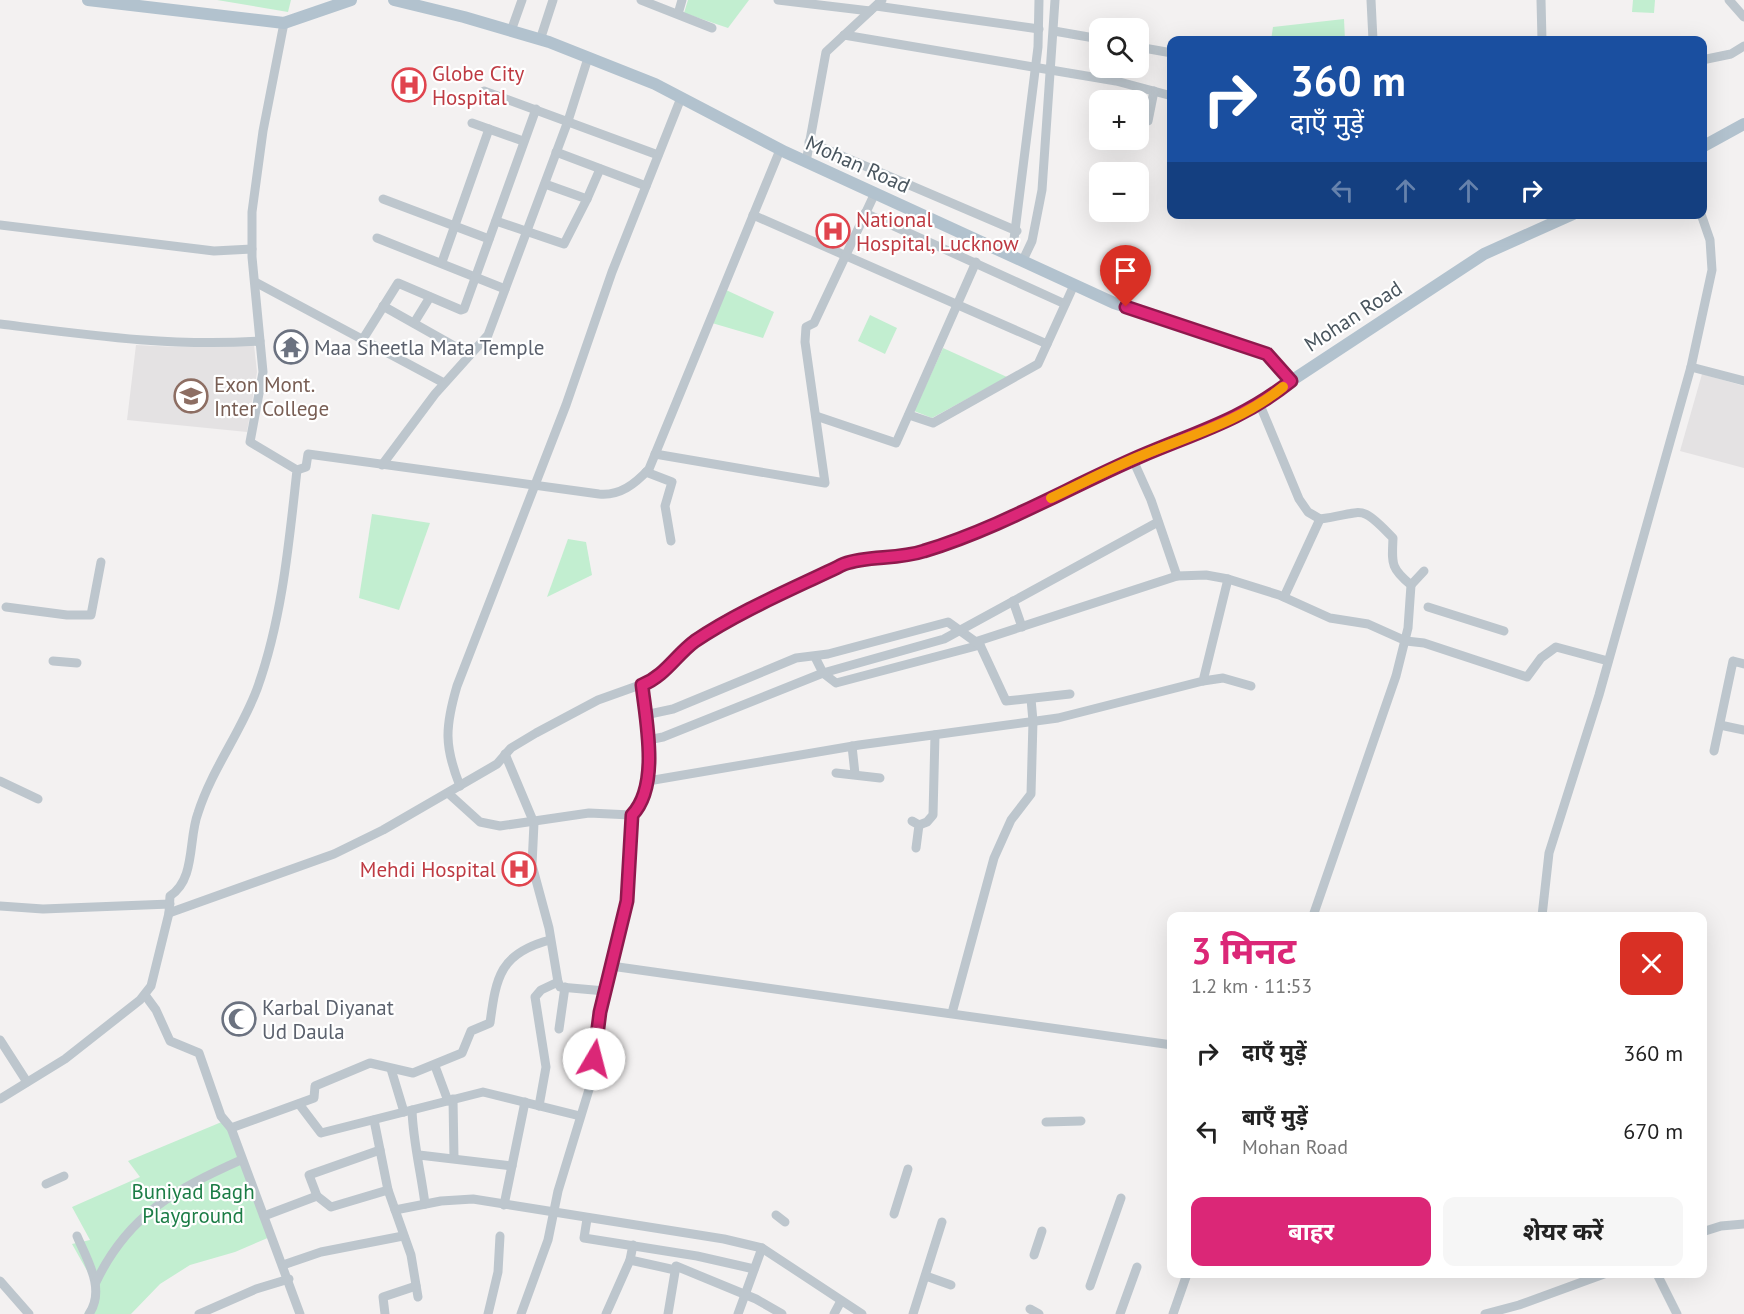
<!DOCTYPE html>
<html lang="hi">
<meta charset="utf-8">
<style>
body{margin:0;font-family:"PT Sans","Noto Sans Devanagari",sans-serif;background:#f6f6f6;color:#222;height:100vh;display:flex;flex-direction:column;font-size:22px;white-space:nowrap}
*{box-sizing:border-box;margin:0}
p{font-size:20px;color:#767676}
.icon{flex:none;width:33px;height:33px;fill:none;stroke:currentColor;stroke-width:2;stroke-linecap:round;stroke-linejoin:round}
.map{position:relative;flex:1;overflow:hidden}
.sheet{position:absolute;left:1167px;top:912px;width:540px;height:366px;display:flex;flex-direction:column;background:#fff;border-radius:12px;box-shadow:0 6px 24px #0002}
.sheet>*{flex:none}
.top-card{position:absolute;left:1167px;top:36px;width:540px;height:183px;border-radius:12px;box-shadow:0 6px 24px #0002;background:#1a4fa0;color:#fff;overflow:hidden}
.buttons{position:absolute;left:1089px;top:18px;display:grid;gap:12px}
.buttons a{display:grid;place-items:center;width:60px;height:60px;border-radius:12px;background:#fff;box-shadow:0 6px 24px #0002;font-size:30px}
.pin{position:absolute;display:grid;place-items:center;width:51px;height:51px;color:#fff;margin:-62px -26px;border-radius:50% 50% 50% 0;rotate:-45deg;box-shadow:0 0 6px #0007}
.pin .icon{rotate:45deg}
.me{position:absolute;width:66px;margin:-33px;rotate:8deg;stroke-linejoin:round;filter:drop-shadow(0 0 4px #0008)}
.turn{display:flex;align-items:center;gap:21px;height:126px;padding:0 24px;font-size:27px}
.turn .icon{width:78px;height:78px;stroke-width:2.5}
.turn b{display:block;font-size:42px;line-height:51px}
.lanes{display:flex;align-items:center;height:57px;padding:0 24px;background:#0003;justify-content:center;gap:30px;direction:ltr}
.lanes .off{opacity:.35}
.round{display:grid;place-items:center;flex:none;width:63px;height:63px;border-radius:12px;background:#f6f6f6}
.summary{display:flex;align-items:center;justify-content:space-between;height:102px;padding:0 24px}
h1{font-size:36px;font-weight:700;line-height:45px;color:#db2777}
.primary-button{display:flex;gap:12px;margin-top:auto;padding:12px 24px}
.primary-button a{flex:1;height:69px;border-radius:12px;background:#db2777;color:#fff;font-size:24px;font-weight:700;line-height:69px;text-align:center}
.primary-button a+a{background:#f6f6f6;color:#222}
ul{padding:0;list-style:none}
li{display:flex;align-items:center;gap:18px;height:78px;padding:0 24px}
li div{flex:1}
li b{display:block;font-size:22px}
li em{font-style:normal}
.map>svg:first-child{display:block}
.education{fill:#e4e2e3}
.green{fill:#c2eed0}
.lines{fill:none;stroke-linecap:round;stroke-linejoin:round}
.minor{stroke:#bdc6cd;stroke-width:9}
.major{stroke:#b2c2ce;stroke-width:12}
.route-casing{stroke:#8e194d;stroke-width:15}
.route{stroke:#db2777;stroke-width:10}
.slow{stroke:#f59e0b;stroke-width:10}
.labels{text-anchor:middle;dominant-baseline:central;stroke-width:4.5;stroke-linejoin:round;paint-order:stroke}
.health-label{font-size:21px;fill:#be3a42;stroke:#fff;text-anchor:start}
.street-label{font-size:21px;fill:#49555e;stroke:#fff}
.worship-label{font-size:21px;fill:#5b616d;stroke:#fff;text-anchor:start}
.education-label{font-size:21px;fill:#785e54;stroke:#fff;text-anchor:start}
.park-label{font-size:21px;fill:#1c7d46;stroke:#fff}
</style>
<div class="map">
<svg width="1744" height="1314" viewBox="0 0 1744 1314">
<rect width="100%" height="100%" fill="#f3f1f1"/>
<!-- education -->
<g class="education">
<polygon points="136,345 177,347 254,345 257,372 247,432 127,420"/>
<polygon points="1702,374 1744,386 1744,468 1680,451"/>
</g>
<!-- green -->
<g class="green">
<polygon points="217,0 291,0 288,12"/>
<polygon points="688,0 749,0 728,28 684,13"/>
<polygon points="1633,0 1655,0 1654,13 1632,12"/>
<polygon points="1344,19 1345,40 1271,40 1273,27"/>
<polygon points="726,290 774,312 763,338 712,323"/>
<polygon points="870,315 897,328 885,354 858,341"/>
<polygon points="943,348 1007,377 932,418 914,411"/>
<polygon points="372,514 430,523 399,610 359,598"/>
<polygon points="568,539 586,542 592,575 547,597"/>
<polygon points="224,1121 270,1237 235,1252 190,1265 160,1284 131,1314 84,1314 99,1292 72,1244 90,1240 72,1207 140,1177 128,1161"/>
</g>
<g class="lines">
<!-- minor -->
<g class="minor">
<polyline points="641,0 712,28"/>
<polyline points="778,0 870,11"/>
<polyline points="1371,0 1373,40"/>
<polyline points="1541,0 1542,40"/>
<polyline points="1729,0 1744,17"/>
<polyline points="876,6 1039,29"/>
<polyline points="678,14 682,0"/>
<polyline points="511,31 522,0"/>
<polyline points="1054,31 1100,39"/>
<polyline points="844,35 1116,81 1172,96"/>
<polyline points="540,40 553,0"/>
<polyline points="1138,47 1172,53"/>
<polyline points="1702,60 1731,54 1744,46"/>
<polyline points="484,91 658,155"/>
<polyline points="1148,121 1154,91"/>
<polyline points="472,123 523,141"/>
<polyline points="809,142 1017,231"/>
<polyline points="556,152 646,186"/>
<polyline points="806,162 826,52 882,0"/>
<polyline points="383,199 489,239"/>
<polyline points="587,199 600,169"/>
<polyline points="865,213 1065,304"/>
<polyline points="753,215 1047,344"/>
<polyline points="496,221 564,244 587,199 545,184"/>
<polyline points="0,225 214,251 252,249"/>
<polyline points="377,238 505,289"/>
<polyline points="1012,255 1038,47 1039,0"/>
<polyline points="1023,260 1032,241 1042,190 1055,0"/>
<polyline points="442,262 489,129"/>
<polyline points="255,282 444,383"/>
<polyline points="383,306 470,355"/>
<polyline points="414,323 430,297"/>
<path d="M0,324C88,335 171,347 260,341"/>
<polyline points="363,339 398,283 461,310 464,309 536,109"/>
<polyline points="1691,367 1744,381"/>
<path d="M1260,405L1299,499L1308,512L1320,519C1365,513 1359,502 1393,538C1392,563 1390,568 1411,585L1408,628L1396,676L1313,916"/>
<polyline points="909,415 933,423 1038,364 1074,285"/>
<polyline points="816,416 896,443 976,262"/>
<polyline points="655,454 825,483 805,342 806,327 814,323 875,193"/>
<polyline points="1133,460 1151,500 1177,576"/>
<polyline points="382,465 435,394 488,335 568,121 588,58"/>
<path d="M297,470L306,467L308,454L599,494C620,496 635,484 649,469L780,150"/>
<polyline points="646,472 672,482 665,506 671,541"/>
<polyline points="1411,585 1424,571"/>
<polyline points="1284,597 1320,519"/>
<polyline points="1013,601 1022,627"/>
<polyline points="6,607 67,615 91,615 101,562"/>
<polyline points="1428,607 1504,631"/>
<polyline points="975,642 1177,576 1206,575 1228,579"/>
<polyline points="815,657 823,673 836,683 980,645"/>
<polyline points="53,661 77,663"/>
<polyline points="1203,681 1223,678 1251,686"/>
<polyline points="645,715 673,709 796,658 828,654 948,622 980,645 1006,701 1070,694"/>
<polyline points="1720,725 1744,730"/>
<polyline points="648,740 663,737 823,673 944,639 1158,522"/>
<polyline points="852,746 855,774"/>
<polyline points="1714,751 1733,661 1744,664"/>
<polyline points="505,754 534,823 532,865 549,928 558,982 560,987 605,991"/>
<polyline points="836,773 880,778"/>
<polyline points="0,781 38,799"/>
<polyline points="648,781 859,745 1058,718 1203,681 1228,579 1279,595 1330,618 1368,624 1406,641 1424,643 1527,677 1541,658 1556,647 1608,661"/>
<path d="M460,786C444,746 445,727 457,686L566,405L612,272L681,98"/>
<polyline points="448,793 480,822 500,826 589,813 631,815 626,901 600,1012 591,1083 558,1191 548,1240 521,1314"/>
<path d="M631,815C660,786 646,721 642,685"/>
<polyline points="912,821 919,825 916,848"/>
<polyline points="919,825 927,822 933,815 935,735"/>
<polyline points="0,906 43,909 170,904"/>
<path d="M169,913L334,854L383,830L497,764L511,748L536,733L598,700L654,680L695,642L750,610L844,564C868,555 897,560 925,552C1000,528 1069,487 1141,456C1199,431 1240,421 1291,381"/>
<polyline points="1542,916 1549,853 1599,695 1691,367 1712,270 1710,240 1701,214"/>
<polyline points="611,966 1172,1045"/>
<polyline points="145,995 156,1010 170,1041 199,1053 221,1116 231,1128 300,1314"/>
<polyline points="952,1013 994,858 1011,820 1031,794 1033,721 1031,699"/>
<polyline points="559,1029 565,987"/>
<polyline points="0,1040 27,1082"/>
<polyline points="435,1066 448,1101"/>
<polyline points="391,1069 404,1112"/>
<path d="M0,1099L65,1059L140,1000L151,986L169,913L170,896C196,879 188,839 198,813C212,769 241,732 257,689C282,620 289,543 297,470L250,442L263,372L252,257V212L263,131L284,23"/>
<polyline points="453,1099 454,1158"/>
<polyline points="299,1104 321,1133 483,1092 580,1116"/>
<polyline points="539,1106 546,1067 535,997 541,990 558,982"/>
<path d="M412,1110C413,1142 421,1172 425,1204"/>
<polyline points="374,1120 388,1190 411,1255 418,1297"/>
<polyline points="1046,1122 1081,1121"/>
<path d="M231,1128L314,1098L315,1086L370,1063L413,1073L462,1053L471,1031L490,1023C496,977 500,953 550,940"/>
<polyline points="380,1150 309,1175 317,1196 331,1207 388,1190"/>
<polyline points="419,1155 512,1166"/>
<polyline points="46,1184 64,1176"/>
<polyline points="504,1205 525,1102"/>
<polyline points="395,1210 441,1201 473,1199 724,1239 762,1248 862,1314"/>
<polyline points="894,1214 908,1169"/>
<polyline points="776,1215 785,1222"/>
<polyline points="264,1216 317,1196"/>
<polyline points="587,1219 584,1238 697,1256 754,1269"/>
<polyline points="1702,1232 1721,1226 1744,1224"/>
<path d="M77,1236C87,1260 106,1289 89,1314"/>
<polyline points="1034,1255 1042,1231"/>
<polyline points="630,1260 675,1270"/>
<polyline points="283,1265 321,1252 403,1236"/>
<polyline points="1657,1274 1677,1314"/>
<polyline points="926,1276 951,1285"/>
<polyline points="0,1281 29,1314"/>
<path d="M96,1282C128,1215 176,1189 241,1160"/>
<polyline points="1090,1286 1121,1198"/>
<polyline points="1030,1309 1039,1314"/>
<polyline points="199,1314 256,1289 289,1279"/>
<polyline points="385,1314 383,1297 416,1286"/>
<polyline points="488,1314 498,1272 500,1236"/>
<polyline points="606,1314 630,1260 633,1245"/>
<polyline points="668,1314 676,1266 756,1299 782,1314"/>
<polyline points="738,1314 762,1248"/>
<polyline points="834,1314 841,1301"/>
<polyline points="913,1314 942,1222"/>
<polyline points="1120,1314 1137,1267"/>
<polyline points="1173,1314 1187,1274"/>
<polyline points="1485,1314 1519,1305 1604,1274"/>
</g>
<!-- major -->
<g class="major">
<polyline points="88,0 284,23 351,0"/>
<polyline points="394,0 464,17 549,42 655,84 785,152 1114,303 1267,354 1291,381 1484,254 1573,214"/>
<polyline points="1702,147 1744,124"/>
</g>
</g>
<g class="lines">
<!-- route casing -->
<g class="route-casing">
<path id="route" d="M594,1059L600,1012L627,901L632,815C660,786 646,721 642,685C665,676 676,655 695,641C741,610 795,588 844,564C868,555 897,560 924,551C1000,528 1069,487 1141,456C1197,432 1242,420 1291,381L1267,354L1126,307"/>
</g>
<!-- route -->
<use href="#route" class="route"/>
<!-- slow -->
<path class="slow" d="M1051,498C1081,484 1111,468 1143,455C1191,435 1241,421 1283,387"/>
</g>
<!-- icons -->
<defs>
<g id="hospital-ring" transform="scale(1.725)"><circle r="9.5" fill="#fff" stroke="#e0444e" stroke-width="1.5"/><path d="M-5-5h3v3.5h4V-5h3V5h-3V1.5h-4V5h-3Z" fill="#e0444e"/></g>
<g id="temple-ring" transform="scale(1.725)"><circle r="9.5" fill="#fff" stroke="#6b7280" stroke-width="1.5"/><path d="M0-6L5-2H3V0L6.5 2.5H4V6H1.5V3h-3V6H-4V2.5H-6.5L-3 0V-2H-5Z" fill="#6b7280"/></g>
<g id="university-ring" transform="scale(1.725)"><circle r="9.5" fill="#fff" stroke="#8d6e63" stroke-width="1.5"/><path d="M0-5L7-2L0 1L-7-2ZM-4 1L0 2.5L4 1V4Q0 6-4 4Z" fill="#8d6e63"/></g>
<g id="mosque-ring" transform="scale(1.725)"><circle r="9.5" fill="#fff" stroke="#6b7280" stroke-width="1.5"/><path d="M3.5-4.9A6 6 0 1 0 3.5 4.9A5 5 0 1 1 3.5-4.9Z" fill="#6b7280"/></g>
</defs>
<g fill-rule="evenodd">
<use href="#hospital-ring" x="409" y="85"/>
<use href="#hospital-ring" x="833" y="231"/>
<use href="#temple-ring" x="291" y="347"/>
<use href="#university-ring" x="191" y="396"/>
<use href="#hospital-ring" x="519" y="869"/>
<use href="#mosque-ring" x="239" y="1019"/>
</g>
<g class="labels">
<!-- health labels -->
<g class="health-label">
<text x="432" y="73">Globe City<tspan x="432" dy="24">Hospital</tspan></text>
<text x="856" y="219">National<tspan x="856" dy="24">Hospital, Lucknow</tspan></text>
<text x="496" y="869" text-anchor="end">Mehdi Hospital</text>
</g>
<!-- street labels -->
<g class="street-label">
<text transform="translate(858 164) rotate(24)">Mohan Road</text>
<text transform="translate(1353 316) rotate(-33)">Mohan Road</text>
</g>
<!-- worship labels -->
<g class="worship-label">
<text x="314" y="347">Maa Sheetla Mata Temple</text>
<text x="262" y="1007">Karbal Diyanat<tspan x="262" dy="24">Ud Daula</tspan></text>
</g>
<!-- education labels -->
<g class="education-label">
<text x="214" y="384">Exon Mont.<tspan x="214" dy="24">Inter College</tspan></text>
</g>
<!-- park labels -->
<g class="park-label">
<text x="193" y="1191">Buniyad Bagh<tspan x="193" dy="24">Playground</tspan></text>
</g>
</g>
</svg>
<div class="buttons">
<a><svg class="icon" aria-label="search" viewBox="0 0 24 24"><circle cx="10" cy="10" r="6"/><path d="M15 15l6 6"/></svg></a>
<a>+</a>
<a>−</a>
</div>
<div class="pin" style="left:1126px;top:307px;background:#d93025"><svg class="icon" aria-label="arrive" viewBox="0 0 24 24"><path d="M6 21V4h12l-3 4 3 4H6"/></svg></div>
<svg class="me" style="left:594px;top:1059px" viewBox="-20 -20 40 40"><circle r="19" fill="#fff"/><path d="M0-13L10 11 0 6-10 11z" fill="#db2777"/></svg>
<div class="top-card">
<div class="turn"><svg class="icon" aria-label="right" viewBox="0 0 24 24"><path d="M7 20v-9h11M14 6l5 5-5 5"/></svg><div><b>360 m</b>दाएँ मुड़ें</div></div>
<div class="lanes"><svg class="icon off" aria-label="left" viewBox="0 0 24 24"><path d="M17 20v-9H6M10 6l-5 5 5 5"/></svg><svg class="icon off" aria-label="ahead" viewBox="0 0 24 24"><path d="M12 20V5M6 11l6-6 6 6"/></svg><svg class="icon off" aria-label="ahead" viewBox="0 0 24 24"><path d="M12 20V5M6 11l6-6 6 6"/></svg><svg class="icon" aria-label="right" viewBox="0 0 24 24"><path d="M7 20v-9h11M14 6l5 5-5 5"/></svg></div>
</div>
<section class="sheet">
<div class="summary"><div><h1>3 मिनट</h1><p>1.2 km · 11:53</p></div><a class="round" style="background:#d93025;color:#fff"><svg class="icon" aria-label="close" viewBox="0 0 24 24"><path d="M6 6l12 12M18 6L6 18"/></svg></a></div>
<ul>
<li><svg class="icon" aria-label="right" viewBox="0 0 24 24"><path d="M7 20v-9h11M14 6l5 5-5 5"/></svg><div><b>दाएँ मुड़ें</b></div><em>360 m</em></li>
<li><svg class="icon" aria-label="left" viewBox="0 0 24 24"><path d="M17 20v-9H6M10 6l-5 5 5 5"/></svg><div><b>बाएँ मुड़ें</b><p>Mohan Road</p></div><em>670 m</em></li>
</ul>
<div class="primary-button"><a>बाहर</a><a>शेयर करें</a></div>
</section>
</div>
